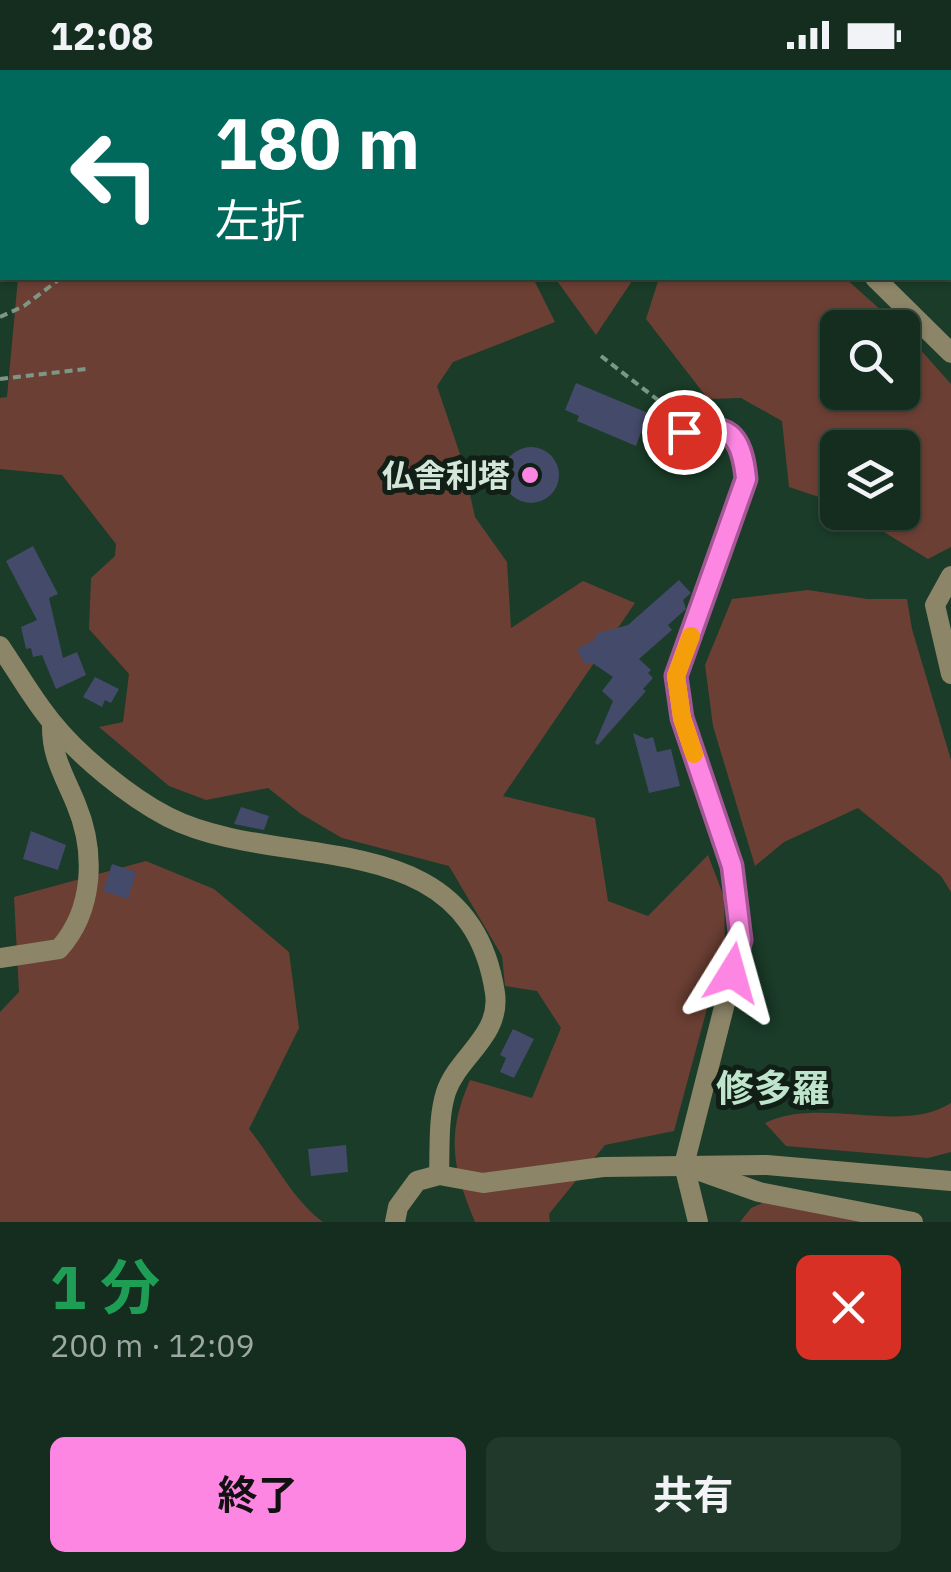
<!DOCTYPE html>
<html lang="ja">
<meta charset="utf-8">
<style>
body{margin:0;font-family:"IBM Plex Sans","Noto Sans JP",sans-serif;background:#21392b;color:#f1f3f6;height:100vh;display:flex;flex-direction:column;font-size:38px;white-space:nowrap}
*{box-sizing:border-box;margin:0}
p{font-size:32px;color:#9da8a4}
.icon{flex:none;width:55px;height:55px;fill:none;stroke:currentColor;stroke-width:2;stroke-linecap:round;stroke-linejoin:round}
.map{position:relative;height:1152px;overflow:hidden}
.sheet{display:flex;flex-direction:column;background:#142d1e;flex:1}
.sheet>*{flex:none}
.banner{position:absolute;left:0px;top:0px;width:952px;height:210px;box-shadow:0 2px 8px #0004,0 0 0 2px #33493c;background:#00695c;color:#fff;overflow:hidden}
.tools{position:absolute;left:820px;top:240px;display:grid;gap:20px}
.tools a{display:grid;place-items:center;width:100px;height:100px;border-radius:15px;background:#142d1e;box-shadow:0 2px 8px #0004,0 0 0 2px #33493c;font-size:50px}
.pin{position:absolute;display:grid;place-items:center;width:85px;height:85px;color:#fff;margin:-42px;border:5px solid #fff;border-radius:50%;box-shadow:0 2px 10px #0007}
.me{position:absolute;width:110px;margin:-55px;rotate:8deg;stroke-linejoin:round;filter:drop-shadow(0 0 8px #0008)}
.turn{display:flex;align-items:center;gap:35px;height:210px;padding:0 50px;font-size:45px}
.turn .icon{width:130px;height:130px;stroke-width:2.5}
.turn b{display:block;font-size:70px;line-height:85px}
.round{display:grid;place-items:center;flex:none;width:105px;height:105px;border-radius:15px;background:#21392b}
.summary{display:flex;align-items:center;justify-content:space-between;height:170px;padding:0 50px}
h1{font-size:60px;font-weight:700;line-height:75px;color:#1e9e55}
.primary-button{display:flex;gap:20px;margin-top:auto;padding:20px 50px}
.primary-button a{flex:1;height:115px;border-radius:15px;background:#fd86e3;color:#111;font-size:40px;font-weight:700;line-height:115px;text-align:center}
.primary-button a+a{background:#21392b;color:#f1f3f6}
.status{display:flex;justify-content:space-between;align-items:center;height:70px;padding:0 50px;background:#142d1e;direction:ltr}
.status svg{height:28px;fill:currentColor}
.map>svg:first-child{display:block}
.green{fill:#6c3f34}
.building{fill:#444a69}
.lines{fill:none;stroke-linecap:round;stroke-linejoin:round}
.path{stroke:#7d9787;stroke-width:4;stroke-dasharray:8 5;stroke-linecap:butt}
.minor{stroke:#8c8568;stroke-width:20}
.route-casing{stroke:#a45794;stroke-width:25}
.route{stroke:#fd86e3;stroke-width:18}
.slow{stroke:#f59e0b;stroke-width:18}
.poi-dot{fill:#fd86e3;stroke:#111f16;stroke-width:4}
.labels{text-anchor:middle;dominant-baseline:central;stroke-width:10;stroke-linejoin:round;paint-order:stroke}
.poi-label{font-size:32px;font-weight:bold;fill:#d3e6d9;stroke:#111f16;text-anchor:end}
.quarter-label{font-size:38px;font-weight:bold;fill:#bee5cb;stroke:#111f16}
</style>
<div class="status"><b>12:08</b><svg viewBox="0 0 49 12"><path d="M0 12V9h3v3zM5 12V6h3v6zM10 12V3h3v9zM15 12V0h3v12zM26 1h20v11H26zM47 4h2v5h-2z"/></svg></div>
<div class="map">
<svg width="951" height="1152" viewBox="0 0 951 1152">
<rect width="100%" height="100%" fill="#1a3c28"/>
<!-- green -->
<g class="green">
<polygon points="7,0 428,0 429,2 11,2"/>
<path d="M18,208H533L555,252L453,292L437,316L463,393L475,447L507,492L511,558L583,511L635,533L503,726L595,748L608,831L648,846L708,785L724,827L725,872L674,1061L605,1075L549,1144L550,1152H475C452,1097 446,1065 470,1010L532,1028L561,958L537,921L505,916L502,886L449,796L342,768L301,744L268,718L206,730L169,716L99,657L123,652L129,604L89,559L91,508L115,486L116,474L62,405L0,399V328L7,327Z"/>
<polygon points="555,208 634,208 596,265"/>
<polygon points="659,208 845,208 900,257 838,258 838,322 902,322 903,260 951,314 951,477 928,489 853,443 902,442 902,378 838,378 837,433 789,417 782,351 741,328 708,329 646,249"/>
<polygon points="808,520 868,529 907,529 912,559 951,690 951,822 941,806 858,738 784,772 755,796 713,656 705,595 732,529"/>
<path d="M146,791L214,819L289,882L299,958L249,1059C274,1090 291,1128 323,1152H0V942L19,922L14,827Z"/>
<path d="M951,1033V1082L928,1088L786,1076L765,1053C821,1026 901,1065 951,1033Z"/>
<polygon points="780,1126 873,1152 740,1152 751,1138"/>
</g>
<!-- building -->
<g class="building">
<polygon points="576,313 648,343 636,376 577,351 579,346 565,340"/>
<circle cx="531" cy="405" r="28"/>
<polygon points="33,476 58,524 49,528 63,588 77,582 86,605 56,619 42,585 33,587 31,578 26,579 21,557 37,550 6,491"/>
<polygon points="679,510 691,523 683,530 686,539 668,555 672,560 639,589 651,600 648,603 653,608 643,619 646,621 598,675 595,673 613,631 602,621 613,607 591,592 585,595 577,579 596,569 595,564 628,555"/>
<polygon points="95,607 119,619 111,633 105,630 102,637 83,627"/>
<polygon points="633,663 646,669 653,667 657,682 671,679 680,716 649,723"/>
<polygon points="241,737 269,746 264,760 234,754"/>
<polygon points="31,761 66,775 58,800 23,789"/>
<polygon points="112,794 136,802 128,829 103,821"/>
<polygon points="513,959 534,969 514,1008 500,1002 506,988 500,985"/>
<polygon points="346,1075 348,1102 311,1106 308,1079"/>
</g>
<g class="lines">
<!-- path -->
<g class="path">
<polyline points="0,13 2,14"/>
<polyline points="0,38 2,24"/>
<polyline points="0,247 24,236 61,208"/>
<polyline points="601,286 676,344"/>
<polyline points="0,309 86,299"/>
</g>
<!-- minor -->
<g class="minor">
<polyline points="440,0 442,2"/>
<polyline points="724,0 724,2"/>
<polyline points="745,0 751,2"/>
<polyline points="950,84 951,85"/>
<polyline points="875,208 951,283"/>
<path d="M684,362C729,350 742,365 746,409L677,606L682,649L732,797L741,870L684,1095L698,1152"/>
<polyline points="951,506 935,535 951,604"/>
<path d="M0,576C17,601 32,628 51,651C78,685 129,727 168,747C280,804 469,749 495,923C501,966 459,985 446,1022C438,1047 440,1078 439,1105"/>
<path d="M0,888L59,879C94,840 96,782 76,734C64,705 51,685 52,654"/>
<polyline points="700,1101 759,1122 913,1152"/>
<polyline points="395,1152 398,1137 417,1111 439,1105 483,1113 603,1097 767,1095 951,1111"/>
</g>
</g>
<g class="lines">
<!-- route casing -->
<g class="route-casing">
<path id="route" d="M684,362C728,350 742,365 746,409L676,606L682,648L732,796L741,870L732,903"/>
</g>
<!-- route -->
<use href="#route" class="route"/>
<!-- slow -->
<polyline class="slow" points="691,566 676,606 682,648 694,684"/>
</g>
<!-- markers -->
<circle class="poi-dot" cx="530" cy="405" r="10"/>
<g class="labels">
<!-- poi labels -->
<g class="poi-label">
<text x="510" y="405">仏舎利塔</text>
</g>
<!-- quarter labels -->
<g class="quarter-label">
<text x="773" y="1017">修多羅</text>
</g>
</g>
</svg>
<div class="tools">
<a><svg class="icon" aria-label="search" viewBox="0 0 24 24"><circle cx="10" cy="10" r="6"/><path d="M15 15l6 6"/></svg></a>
<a><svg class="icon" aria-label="layers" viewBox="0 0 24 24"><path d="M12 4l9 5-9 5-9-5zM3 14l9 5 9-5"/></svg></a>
</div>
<div class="pin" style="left:684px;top:362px;background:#d93025"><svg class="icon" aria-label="arrive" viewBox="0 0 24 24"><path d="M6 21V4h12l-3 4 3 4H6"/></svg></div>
<svg class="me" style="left:732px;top:903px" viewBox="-20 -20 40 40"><path d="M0-17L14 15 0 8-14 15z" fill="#fd86e3" stroke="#fff" stroke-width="4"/></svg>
<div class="banner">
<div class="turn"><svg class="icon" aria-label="left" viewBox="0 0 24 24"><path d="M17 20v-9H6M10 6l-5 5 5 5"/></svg><div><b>180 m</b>左折</div></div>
</div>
</div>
<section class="sheet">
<div class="summary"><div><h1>1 分</h1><p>200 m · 12:09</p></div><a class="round" style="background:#d93025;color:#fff"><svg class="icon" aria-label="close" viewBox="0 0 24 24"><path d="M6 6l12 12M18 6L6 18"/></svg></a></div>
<div class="primary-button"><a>終了</a><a>共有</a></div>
</section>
